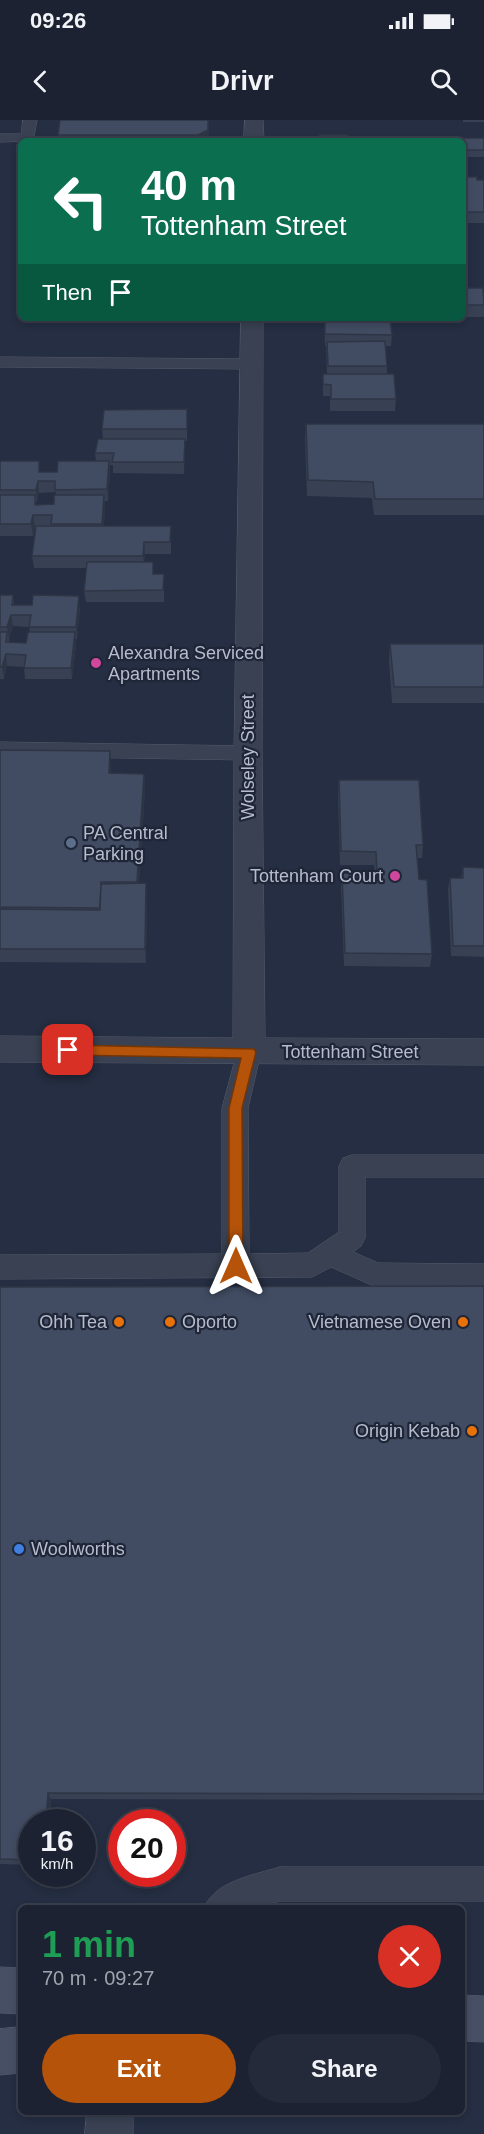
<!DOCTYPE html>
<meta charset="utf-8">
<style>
body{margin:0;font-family:Arial,sans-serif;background:#252a3a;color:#f1f3f6;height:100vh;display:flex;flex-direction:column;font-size:22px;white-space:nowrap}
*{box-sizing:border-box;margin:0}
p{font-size:20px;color:#a0a4ac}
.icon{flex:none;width:33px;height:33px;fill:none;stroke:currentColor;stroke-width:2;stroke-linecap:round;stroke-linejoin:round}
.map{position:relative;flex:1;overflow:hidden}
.panel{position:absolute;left:18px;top:1785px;width:447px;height:210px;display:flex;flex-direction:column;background:#1c2232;border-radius:9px;box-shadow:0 3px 9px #0003,0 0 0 2px #3a3f4d}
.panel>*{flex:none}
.guide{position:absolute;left:18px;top:18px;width:448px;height:183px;border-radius:9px;box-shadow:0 3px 9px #0003,0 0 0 2px #3a3f4d;background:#0b6e4f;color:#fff;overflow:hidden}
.speed{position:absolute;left:18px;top:1689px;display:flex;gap:12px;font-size:30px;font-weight:700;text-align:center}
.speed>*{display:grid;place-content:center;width:78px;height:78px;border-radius:50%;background:#1c2232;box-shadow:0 3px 9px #0003,0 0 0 2px #3a3f4d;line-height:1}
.speed small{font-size:15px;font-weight:400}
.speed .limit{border:9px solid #d22;background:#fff;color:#111}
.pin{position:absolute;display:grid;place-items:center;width:51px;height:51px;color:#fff;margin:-26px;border-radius:12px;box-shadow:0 3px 9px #0006}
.me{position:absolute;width:66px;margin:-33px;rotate:0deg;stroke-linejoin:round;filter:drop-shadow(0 0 4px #0008)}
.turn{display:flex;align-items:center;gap:21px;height:126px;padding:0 24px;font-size:27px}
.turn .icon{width:78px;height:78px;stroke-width:2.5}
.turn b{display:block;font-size:42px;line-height:51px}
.then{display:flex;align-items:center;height:57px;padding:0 24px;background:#0003;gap:12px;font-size:22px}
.round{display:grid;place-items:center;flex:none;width:63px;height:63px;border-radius:32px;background:#252a3a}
.head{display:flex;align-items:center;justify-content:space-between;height:102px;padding:0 24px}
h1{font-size:36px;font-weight:800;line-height:45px;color:#1e9e55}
.button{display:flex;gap:12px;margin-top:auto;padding:12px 24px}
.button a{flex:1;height:69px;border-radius:36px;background:#b45309;color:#fff;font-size:24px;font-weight:800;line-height:69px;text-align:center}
.button a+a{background:#252a3a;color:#f1f3f6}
.status{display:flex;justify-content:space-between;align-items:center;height:42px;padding:0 30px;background:#1c2232;direction:ltr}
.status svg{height:16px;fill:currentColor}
header{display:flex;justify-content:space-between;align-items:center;height:78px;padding:0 24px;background:#1c2232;font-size:27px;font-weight:800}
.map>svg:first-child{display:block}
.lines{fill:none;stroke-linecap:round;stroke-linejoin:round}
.lane-casing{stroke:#545c6c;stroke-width:1}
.street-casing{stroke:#545c6c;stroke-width:1}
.secondary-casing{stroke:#545c6c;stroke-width:1}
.lane{fill:#394152;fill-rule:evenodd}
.street{fill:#394152;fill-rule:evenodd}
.secondary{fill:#474f65;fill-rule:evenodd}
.wall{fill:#384154;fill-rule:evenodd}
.shaded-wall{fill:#2e3545}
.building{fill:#414c62;stroke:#2e3545;stroke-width:1.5}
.route{fill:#b45309;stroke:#753606;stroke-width:1.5}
.hotel-dot{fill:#d1479c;stroke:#1e2637;stroke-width:2}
.service-dot{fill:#5c6f8a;stroke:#1e2637;stroke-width:2}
.food-dot{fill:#e8710a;stroke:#1e2637;stroke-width:2}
.shop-dot{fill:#3f7fe0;stroke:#1e2637;stroke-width:2}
.labels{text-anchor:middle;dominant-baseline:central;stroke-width:4.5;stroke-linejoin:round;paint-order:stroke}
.poi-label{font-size:18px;fill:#b6bccc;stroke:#1e2637;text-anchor:start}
.street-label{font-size:18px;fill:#b6bccc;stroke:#1e2637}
</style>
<div class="status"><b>09:26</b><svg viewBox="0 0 49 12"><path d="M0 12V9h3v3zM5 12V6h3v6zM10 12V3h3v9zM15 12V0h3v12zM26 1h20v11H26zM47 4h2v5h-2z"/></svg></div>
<header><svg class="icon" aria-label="back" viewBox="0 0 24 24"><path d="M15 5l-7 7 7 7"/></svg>Drivr<svg class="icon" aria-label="search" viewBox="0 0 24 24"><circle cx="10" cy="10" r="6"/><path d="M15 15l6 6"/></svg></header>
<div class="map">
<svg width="484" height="2014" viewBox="0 0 484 2014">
<rect width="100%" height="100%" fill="#252e42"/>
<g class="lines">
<!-- lane casing -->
<g class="lane-casing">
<g id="lane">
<polygon points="23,0 37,0 33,21 0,22 0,14 21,14"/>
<polygon points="0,237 252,239 258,240 261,244 258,248 252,249 0,247"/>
<polygon points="0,622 248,626 256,628 259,633 256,638 248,640 0,636"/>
<polygon points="249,922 258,925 261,932 248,988 249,1134 308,1133 339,1112 339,1046 343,1038 352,1035 484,1035 484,1057 365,1057 365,1118 361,1126 353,1132 378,1143 484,1144 484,1168 376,1167 331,1147 312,1157 0,1159 0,1135 222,1134 222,988 237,932 240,925"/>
<path d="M280,1747H484V1781H280L256,1788H204C215,1761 254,1755 280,1747Z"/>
</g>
</g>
<!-- street casing -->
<g class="street-casing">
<g id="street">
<polygon points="245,0 263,0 264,21 244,21"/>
<polygon points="241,198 263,198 262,633 265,918 484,919 484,945 0,942 0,916 233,918 234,633"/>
<polygon points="87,1992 133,1992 133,2014 85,2014"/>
</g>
</g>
<!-- secondary casing -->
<g class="secondary-casing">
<g id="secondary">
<polygon points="0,1847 21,1848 21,1894 0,1893"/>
<polygon points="462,1875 484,1876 484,1922 462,1921"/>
<polygon points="21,1907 21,1953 0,1955 0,1909"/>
</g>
</g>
<!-- lane -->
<use href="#lane" class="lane"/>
<!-- street -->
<use href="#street" class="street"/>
<!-- secondary -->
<use href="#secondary" class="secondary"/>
</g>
<!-- wall -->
<g class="wall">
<polygon points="209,0 208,21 59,21 58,15"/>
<rect x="463" y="0" width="21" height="2"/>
<polygon points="434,18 484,18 484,37 464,37 464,21 434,21"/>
<polygon points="464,57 477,60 484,60 484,103 464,103"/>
<polygon points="464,168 484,172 484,197 464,197"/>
<polygon points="324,198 392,215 391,226 385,226 387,246 387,254 396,279 395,291 330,291 330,276 323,276 323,254 327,254 326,226 325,226"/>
<path d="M187,289V321H185L184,354L113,353V345H110V353L108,381H105L104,406H171V434H145L144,442L154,454H164V482H86L84,471L87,448H34L32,436L36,407H35L33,416H0V341L40,352H57L96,341L95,333L103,319L102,309ZM56,372L54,384L36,385V381H37L39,373Z"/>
<polygon points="306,304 484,304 484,395 374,395 372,378 307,376 305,320"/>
<path d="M0,475H13L14,485L80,487L77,519H75L76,524L72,559H25L24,547L7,546L4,559H0ZM13,506L29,507L30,512L26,523H9V519Z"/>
<polygon points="390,524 484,524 484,583 392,583 389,540"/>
<polygon points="0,630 111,647 111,654 144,654 145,670 139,763 146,763 147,777 146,843 0,842"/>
<polygon points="339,660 423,725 422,738 417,738 419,759 432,834 430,847 344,846 341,767 342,753 375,754 374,745 340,745 338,674"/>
<polygon points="463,747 484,748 484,837 451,836 448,769 450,758 461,758"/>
<polygon points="484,1166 484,1680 51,1679 49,1702 32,1702 32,1745 0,1744 0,1167"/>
</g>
<!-- shaded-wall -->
<g class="shaded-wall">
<polygon points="208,0 209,0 208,21 198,21 198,15"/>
<polygon points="185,319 185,331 184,354 184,342"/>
<polygon points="109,341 110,353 108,381 107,369"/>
<polygon points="38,361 39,373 37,381 36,370"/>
<polygon points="104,375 105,387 103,416 102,404"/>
<polygon points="33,395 35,407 33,416 31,404"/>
<polygon points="144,422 145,434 144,448 143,436"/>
<polygon points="79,476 80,487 77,519 76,507"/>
<polygon points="11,495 13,506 9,519 7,507"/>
<polygon points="75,512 76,524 72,559 71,548"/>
<polygon points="6,534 7,546 4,559 2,547"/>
<polygon points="110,631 111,647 111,669 109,653"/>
<polygon points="144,654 145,670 138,777 137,762"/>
<polygon points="146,763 147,777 146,843 145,829"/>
<polygon points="48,1673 51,1679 49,1702 46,1702"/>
</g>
<!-- building -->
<g class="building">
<polygon points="60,0 208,0 208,10 198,15 58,15"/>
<rect x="319" y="15" width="29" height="6"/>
<polygon points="434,18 484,18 484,30 464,30 464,21 434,21"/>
<polygon points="464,57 477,57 477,60 484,60 484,92 464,92"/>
<polygon points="464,168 483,168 484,185 464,185"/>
<polygon points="325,198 390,198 392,215 325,214"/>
<polygon points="385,221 387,246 328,246 327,222"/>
<polygon points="323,254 394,254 396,279 331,279 331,265 323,264"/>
<polygon points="187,289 187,309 102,309 104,290"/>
<polygon points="306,304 484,304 484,379 375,379 373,362 308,360"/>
<polygon points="98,319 185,319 184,342 112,342 114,333 95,333"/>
<polygon points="0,341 39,341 39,352 57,352 58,341 109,341 107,369 55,370 55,361 38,361 36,370 0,370"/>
<polygon points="0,375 35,375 35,385 54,384 54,375 104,375 102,404 51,404 52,395 33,395 31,404 0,404"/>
<polygon points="36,406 171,406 170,422 144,422 143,436 32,436"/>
<polygon points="87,442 153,442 153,454 164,454 163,470 84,471"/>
<polygon points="0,475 13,475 12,485 32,485 33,475 79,476 76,507 29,507 31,495 11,495 7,507 0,507"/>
<polygon points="0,512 7,512 6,522 26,523 28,512 75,512 71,548 24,548 26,535 6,534 2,547 0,547"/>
<polygon points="390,524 484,524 484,567 394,567"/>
<polygon points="0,630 110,631 109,653 144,654 137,762 101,762 100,788 0,787"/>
<polygon points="339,660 419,660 423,725 416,725 419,759 427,760 432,834 345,833 342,753 377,754 376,732 341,731"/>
<polygon points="463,747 484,748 484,826 453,826 450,758 463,758"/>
<polygon points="146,763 145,829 0,829 0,789 100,790 101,764"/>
<polygon points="484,1166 484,1674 48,1673 46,1702 32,1702 32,1740 0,1739 0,1167"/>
</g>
<!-- route -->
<polygon class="route" points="68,925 254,929 256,932 242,988 243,1146 241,1150 236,1152 231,1150 229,1146 229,988 241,938 68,935 61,930"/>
<!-- markers -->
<g class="hotel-dot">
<circle cx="96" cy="543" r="6"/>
<circle cx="395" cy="756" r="6"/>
</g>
<circle class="service-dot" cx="71" cy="723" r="6"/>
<g class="food-dot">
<circle cx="119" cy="1202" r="6"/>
<circle cx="170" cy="1202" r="6"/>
<circle cx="463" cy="1202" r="6"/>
<circle cx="472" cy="1311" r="6"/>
</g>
<circle class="shop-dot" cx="19" cy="1429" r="6"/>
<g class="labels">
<!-- poi labels -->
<g class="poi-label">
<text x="108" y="533">Alexandra Serviced<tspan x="108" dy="21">Apartments</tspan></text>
<text x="83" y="713">PA Central<tspan x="83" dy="21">Parking</tspan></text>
<text x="383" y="756" text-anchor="end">Tottenham Court</text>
<text x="107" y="1202" text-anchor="end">Ohh Tea</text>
<text x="182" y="1202">Oporto</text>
<text x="451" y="1202" text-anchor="end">Vietnamese Oven</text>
<text x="460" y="1311" text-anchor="end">Origin Kebab</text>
<text x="31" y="1429">Woolworths</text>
</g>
<!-- street labels -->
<g class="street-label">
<text transform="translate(248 637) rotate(-90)">Wolseley Street</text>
<text x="350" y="932">Tottenham Street</text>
</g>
</g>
</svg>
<div class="speed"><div>16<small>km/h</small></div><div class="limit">20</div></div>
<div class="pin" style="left:68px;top:930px;background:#d93025"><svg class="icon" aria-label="arrive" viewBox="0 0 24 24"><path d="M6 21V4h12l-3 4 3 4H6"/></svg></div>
<svg class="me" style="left:236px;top:1146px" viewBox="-20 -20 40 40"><path d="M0-17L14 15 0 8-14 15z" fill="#b45309" stroke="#fff" stroke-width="4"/></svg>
<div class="guide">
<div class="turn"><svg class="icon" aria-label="left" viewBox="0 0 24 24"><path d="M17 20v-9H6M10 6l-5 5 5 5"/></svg><div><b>40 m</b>Tottenham Street</div></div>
<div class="then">Then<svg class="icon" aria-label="arrive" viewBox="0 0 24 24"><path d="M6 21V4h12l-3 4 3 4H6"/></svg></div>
</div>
<section class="panel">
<div class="head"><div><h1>1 min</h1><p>70 m · 09:27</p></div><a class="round" style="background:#d93025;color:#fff"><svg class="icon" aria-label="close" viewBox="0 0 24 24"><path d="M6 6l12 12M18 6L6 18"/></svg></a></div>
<div class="button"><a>Exit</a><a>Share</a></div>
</section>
</div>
